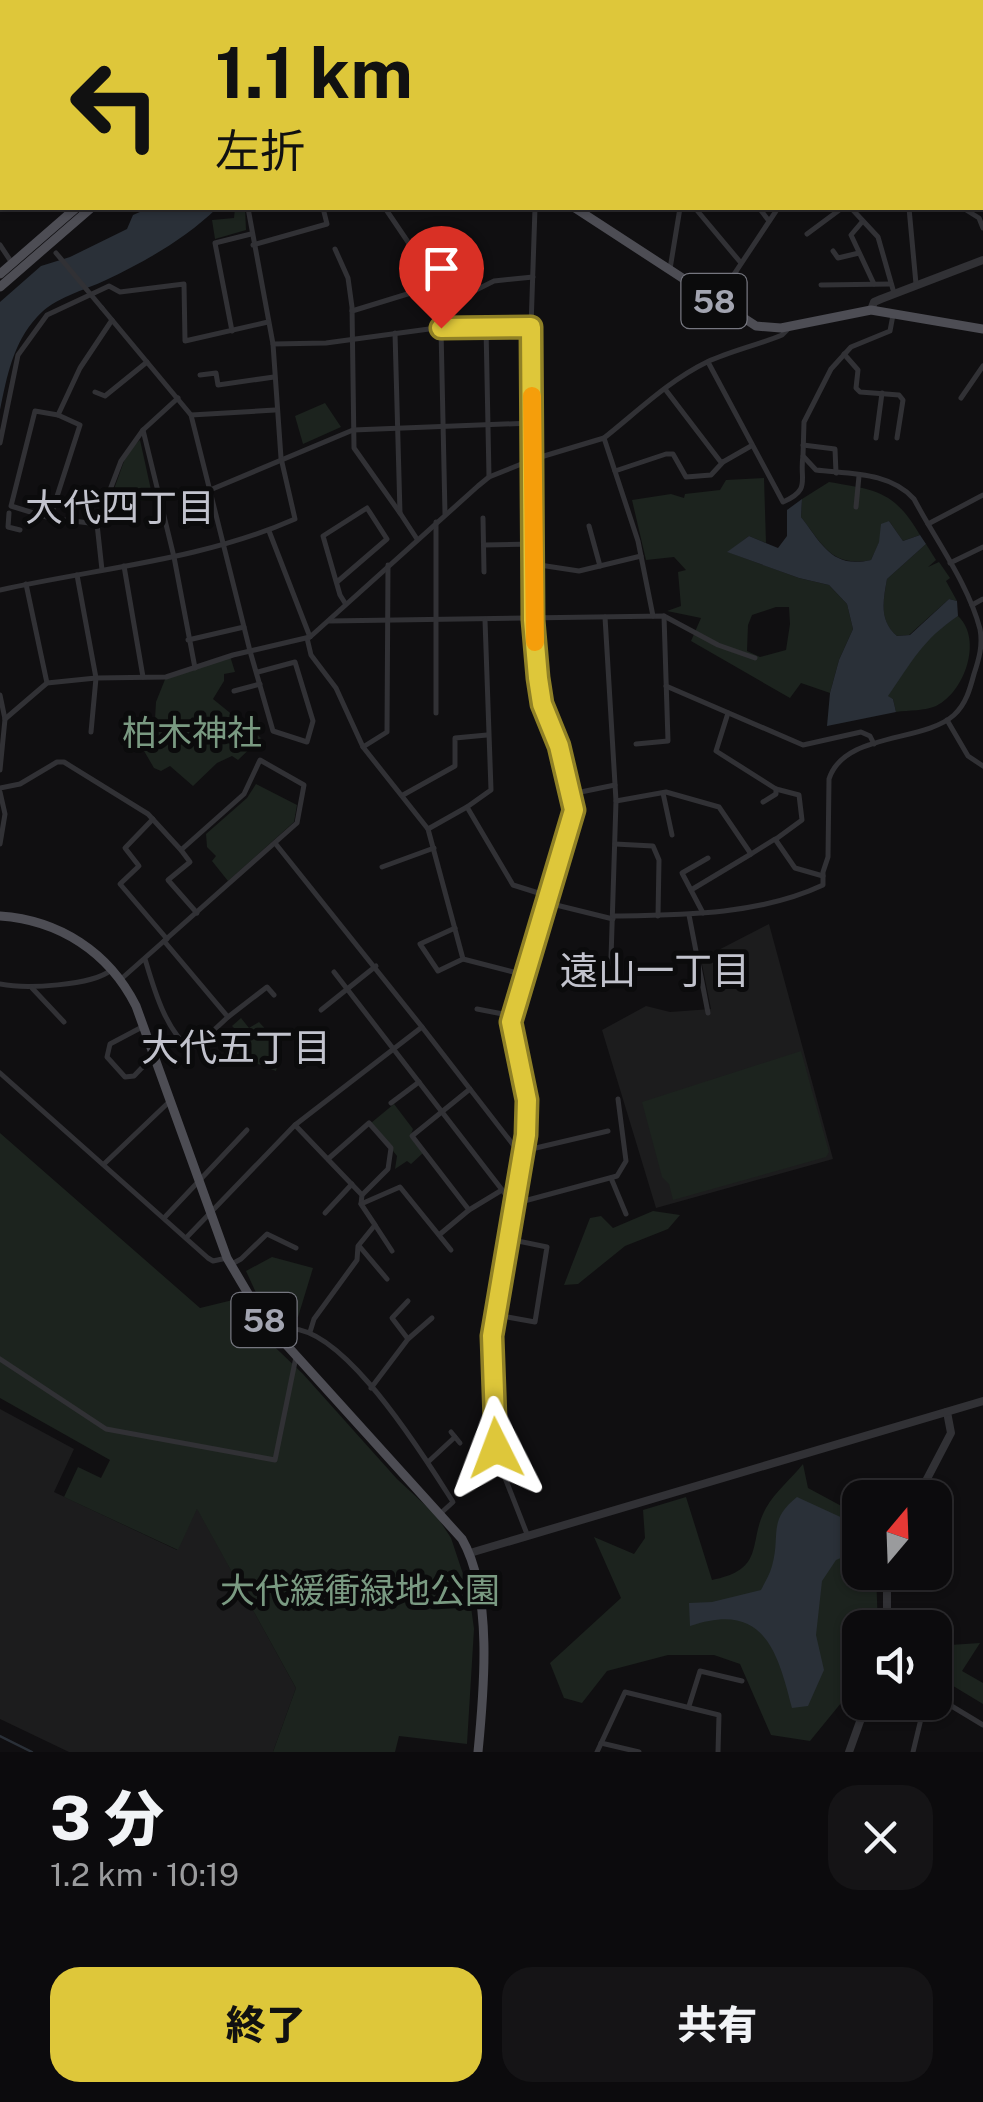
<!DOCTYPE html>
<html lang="ja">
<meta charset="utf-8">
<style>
body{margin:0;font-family:"Public Sans","Noto Sans JP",sans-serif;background:#151416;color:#f1f3f6;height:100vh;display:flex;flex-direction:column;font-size:38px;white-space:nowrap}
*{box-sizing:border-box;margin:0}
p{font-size:32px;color:#9a9b9d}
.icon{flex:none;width:55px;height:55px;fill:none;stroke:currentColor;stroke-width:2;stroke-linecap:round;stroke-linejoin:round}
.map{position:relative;height:1752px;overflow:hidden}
.side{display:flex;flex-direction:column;background:#0c0b0d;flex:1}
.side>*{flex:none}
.hud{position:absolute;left:0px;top:0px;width:985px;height:210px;box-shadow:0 2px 8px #0004,0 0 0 2px #2c2b2e;background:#dec73a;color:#111;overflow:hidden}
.needle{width:65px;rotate:19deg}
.tools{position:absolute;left:842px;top:1480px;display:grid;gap:20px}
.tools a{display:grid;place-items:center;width:110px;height:110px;border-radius:20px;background:#0c0b0d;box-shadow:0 2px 8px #0004,0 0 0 2px #2c2b2e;font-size:50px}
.pin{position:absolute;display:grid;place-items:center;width:85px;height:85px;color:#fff;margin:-102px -42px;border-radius:50% 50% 50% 0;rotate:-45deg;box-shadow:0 0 10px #0007}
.pin .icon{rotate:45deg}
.me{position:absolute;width:110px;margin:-55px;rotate:357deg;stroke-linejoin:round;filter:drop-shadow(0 0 8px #0008)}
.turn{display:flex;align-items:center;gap:35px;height:210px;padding:0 50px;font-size:45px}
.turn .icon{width:130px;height:130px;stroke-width:2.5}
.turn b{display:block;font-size:70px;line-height:85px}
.round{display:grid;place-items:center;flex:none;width:105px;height:105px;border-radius:30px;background:#151416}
.head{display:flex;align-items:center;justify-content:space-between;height:170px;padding:0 50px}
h1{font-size:60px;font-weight:800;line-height:75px}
.button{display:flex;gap:20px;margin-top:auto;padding:20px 50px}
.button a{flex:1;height:115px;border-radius:30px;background:#dec73a;color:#111;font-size:40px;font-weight:800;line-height:115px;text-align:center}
.button a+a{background:#151416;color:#f1f3f6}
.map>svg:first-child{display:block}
.built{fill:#1c1c1d}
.green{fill:#1c231e;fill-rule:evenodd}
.water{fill:#2a3038}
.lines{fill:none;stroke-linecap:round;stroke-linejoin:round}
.stream{stroke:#2a3038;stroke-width:2.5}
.minor{stroke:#313135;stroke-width:5}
.tertiary{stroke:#313135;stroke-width:8}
.primary{stroke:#4d4d54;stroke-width:9}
.minor-bridge{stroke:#313135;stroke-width:5}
.route-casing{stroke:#908126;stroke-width:25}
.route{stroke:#dec73a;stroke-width:18}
.slow{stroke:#f59e0b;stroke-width:18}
.labels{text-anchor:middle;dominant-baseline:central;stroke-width:10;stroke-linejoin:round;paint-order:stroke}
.shield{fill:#0b0b0c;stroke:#75767f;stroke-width:2.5}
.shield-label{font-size:32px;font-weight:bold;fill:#a2a4b0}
.park-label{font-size:35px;fill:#7a9a82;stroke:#0b0b0c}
.neighbourhood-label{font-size:38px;fill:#c2c3cd;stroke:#0b0b0c}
</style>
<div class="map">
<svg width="983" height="1752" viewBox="0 0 983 1752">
<rect width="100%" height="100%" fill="#100f11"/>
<!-- built -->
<g class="built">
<polygon points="769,924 833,1159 656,1208 602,1030 646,1006 670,1012 711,1009 701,959"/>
<polygon points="0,1409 74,1449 54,1492 177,1550 197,1508 296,1688 273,1752 69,1752 0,1719"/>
</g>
<!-- green -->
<g class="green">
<polygon points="235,208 245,208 246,230 215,239 212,220 234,218"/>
<polygon points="325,403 341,427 303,444 295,416"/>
<polygon points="140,440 153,499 108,506 128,450"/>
<path d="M764,478L766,543L749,536L728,552L799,578L829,585L847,604L853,629L839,660L830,693L801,683L790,698L691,641L701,618L667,611L681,606L678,572L686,570L674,557L646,560L632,500L671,494L684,498L685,494L720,490L726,480ZM776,607H789L790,624L786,650L760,657L747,651L748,625L752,615Z"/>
<path d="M829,482C877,490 894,491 920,535L903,541L889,521L871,560C832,568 822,544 801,517L802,499Z"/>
<path d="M926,544L936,560L928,567L939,562L950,578L946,581L957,601L949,599L909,635L897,636C879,621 883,601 887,579Z"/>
<path d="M958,616C983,639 965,692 936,706C925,711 909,710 896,712L893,699L887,696C912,662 921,639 958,616Z"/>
<polygon points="230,656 235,672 224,674 224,681 213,699 261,738 238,760 232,756 217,763 193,786 170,766 161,771 154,768 140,744 155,719 156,702 166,677"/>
<polygon points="256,784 297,805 294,822 228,881 212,861 216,856 207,847 206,834 247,798"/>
<polygon points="241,1018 249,1028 259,1022 282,1047 276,1071 230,1053 227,1048 241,1035 232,1026"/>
<polygon points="801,1051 829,1152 826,1157 673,1200 669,1184 662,1177 642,1102"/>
<polygon points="394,1104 413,1129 410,1137 423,1153 411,1164 407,1161 395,1169 397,1156 371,1123"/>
<polygon points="0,1133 200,1308 241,1298 257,1330 303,1374 397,1479 436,1515 451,1538 469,1592 474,1629 467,1744 399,1736 395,1752 273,1752 296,1688 197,1509 178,1550 64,1497 78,1467 101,1478 110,1460 0,1398"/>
<polygon points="653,1211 680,1215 668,1229 625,1246 578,1284 564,1285 590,1218 601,1216 613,1228"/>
<polygon points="272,1257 313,1268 298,1317 286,1318 258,1297 246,1271"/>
<path d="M803,1464L808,1488L860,1516V1572L876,1573L878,1627L860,1628L859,1681L810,1741L771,1735L740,1664L714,1655H668L607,1671L582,1703L564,1698L550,1663L621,1598L594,1537L634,1554L645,1538L643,1510L686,1497L712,1580C767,1569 747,1542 766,1508C775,1492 792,1478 803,1464Z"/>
<polygon points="980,1643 962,1671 983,1683 983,1704 935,1675 935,1646"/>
</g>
<!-- water -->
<g class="water">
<path d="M149,208H217C185,239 146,261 106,280C83,291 55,297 37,317C13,343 7,376 0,410V302L41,266L70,257L127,229L133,215Z"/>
<path d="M802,499L801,517C822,544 832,569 871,560L879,542L881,524L889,521L903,541L920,535L926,544L887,579C883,601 879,621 897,636L910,635L949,599L957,601L958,616C922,640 912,662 888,696L893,699L896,712L827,726L830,693L839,660L853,629L847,604L829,585L799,578L727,552L749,536L778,548L787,536V510Z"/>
<path d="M797,1497L860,1526V1550L836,1560L822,1581L816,1635L824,1670L808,1706L792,1708C777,1649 763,1601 690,1626L689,1603L712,1602L761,1590C765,1582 770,1574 772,1566C781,1535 767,1521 797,1497Z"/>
</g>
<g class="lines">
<!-- stream -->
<polyline class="stream" points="0,1736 32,1752"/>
<!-- minor -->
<g class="minor">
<polyline points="115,0 118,2"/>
<polyline points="519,0 519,2"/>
<polyline points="790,0 792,2"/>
<polyline points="904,0 906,2"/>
<polyline points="406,2 407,0"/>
<polyline points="546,2 546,0"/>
<polyline points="610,2 611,0"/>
<polyline points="726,2 728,0"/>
<polyline points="0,52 2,48"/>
<polyline points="982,122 983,122"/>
<polyline points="248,208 273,344"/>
<polyline points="385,208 408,242 427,288"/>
<polyline points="695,208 741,263"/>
<polyline points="759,208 769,221"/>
<polyline points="851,208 878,237 894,293"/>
<polyline points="909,208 916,284"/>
<polyline points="963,208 979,218 983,228"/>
<polyline points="862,222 851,235 874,284"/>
<polyline points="807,234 842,208"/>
<polyline points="0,245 12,263"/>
<polyline points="253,245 327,224 323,208"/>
<polyline points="335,249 348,278 352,307 354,448 400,513"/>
<polyline points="833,251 838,258 859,253"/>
<polyline points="670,269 680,208"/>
<polyline points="821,285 891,284"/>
<polyline points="717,300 778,208"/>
<polyline points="102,308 191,415 250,651 273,731 307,742 313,721 295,662 258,672"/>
<polyline points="352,311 427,288 474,291 494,281 533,277"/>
<polyline points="486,327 489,477"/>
<polyline points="441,329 445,514"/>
<polyline points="232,331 215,243 251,234"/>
<polyline points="395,333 400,513 417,539"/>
<polyline points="844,354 858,370 856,388 860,392 899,395 903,400 897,438"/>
<path d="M708,362L783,502C812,489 799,480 803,456"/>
<polyline points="200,375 216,373 218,385 274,377"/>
<polyline points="665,389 720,461 723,462"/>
<polyline points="95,392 105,396 147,362"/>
<polyline points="961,398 983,366"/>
<polyline points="191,415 275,410"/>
<polyline points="143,430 174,557 195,668"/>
<path d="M604,438C637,412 668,381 707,362C731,351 758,345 782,335L790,327"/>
<polyline points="876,438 882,393"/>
<polyline points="0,443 18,355 47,315 109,286 120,292 184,284 185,341 268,322"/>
<polyline points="803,445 835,449 836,473"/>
<polyline points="615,471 666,454 673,454 686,477 711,475 723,462 751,446"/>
<polyline points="210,490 353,430 532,423"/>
<polyline points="856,507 859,476"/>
<polyline points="9,513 8,527 20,530"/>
<polyline points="50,518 80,425 58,415"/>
<polyline points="483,518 484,572"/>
<polyline points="97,524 50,518 11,506 35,411 58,415 80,368 112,320"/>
<polyline points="928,524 983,495"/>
<polyline points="589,526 600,566"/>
<polyline points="269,531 310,637"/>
<polyline points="484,545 533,544"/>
<polyline points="950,563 983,547"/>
<polyline points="533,564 579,571 641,556"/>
<polyline points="124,566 143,677"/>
<polyline points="102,570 97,524 121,461 143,430 178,398"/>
<polyline points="77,575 96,678 91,732"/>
<polyline points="337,582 387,539 367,508 323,536 340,595 345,603"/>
<polyline points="26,584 47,683"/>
<path d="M0,590C99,568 202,560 295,519L281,458L273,344L326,343L429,329L531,327"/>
<polyline points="972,605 983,599"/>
<polyline points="664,616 718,645 755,658"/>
<polyline points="605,617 616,801 611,958 615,972"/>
<polyline points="329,621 664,616 668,741 636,744"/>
<polyline points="307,638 311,655 336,688 363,747 428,829 463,959 525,975"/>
<polyline points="188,640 244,627"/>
<polyline points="666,686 803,745 861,732 870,736 874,744"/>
<polyline points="234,691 260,684"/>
<polyline points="0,695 5,719 0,770"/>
<polyline points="436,713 436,522"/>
<polyline points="728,713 716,751 776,789 799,795 802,820 776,839"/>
<polyline points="5,719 47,683 96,678 166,677 233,655 310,637 478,486 489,477 534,459 531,327 535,208"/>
<polyline points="947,720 968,756 983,766"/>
<polyline points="363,747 387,732 388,565"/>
<polyline points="0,788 20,784 57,762 64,762 148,814 181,850 244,794 260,760 304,785 297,823 164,941"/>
<polyline points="0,792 5,814 0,844"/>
<polyline points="663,793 672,835"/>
<polyline points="571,794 615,785"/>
<polyline points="403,795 455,766 455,738 487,735"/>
<polyline points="616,801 666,792 719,807 751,854 775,839 795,868 823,876"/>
<polyline points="763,802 776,794 776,789"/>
<polyline points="467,807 491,790 485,620"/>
<polyline points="153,819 125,848 139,866 120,884 167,939"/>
<polyline points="428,829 467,807 513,885 548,896"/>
<polyline points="615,844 653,846 659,860 658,916"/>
<polyline points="181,850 190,862 168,880 197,913"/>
<polyline points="382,867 434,848"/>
<polyline points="691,890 751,854"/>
<polyline points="548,903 613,919"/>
<polyline points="703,913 682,873 708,858"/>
<polyline points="689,915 708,1013"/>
<path d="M613,916C683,915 759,915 823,885V872L828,857L829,779C844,732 923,743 954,715C966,704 970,689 974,674C979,659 983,645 980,629C968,583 936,541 914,499C890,472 850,474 816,470L803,456L804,422L831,369L851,347L890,331L893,315"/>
<polyline points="455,928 420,944 438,971 463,959"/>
<polyline points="334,972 513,1204 617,1176 626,1161 618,1099"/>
<path d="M120,980L164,941L228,1017L197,1046L190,1049C165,1029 154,989 145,959"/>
<path d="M0,984C25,989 92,986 111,970"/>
<polyline points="32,988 64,1022"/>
<polyline points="477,1009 513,1016"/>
<polyline points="321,1010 376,966"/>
<polyline points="228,1017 267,987 274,995"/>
<polyline points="144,1026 110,1044 107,1057 125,1077 134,1076 154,1055"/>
<polyline points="422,1027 521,1155"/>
<polyline points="0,1073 208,1258 213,1261 227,1258"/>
<polyline points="391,1103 419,1082"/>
<polyline points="295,1125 362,1195 361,1204 375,1225 358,1246 357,1260 314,1319 310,1332"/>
<polyline points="523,1151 608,1131"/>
<polyline points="328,1159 369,1123 391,1148 388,1169 362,1195"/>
<polyline points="104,1164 170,1101"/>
<polyline points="611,1178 626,1214"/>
<polyline points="361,1204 400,1187 451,1250"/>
<polyline points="469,1210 502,1190"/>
<polyline points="325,1213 352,1184"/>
<polyline points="164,1218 247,1130"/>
<polyline points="375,1225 392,1251"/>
<polyline points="439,1235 469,1210 412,1136 470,1089"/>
<polyline points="186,1238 295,1125 422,1027 275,843"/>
<polyline points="360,1247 387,1279"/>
<polyline points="230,1265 241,1259 267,1234 296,1248"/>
<polyline points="408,1301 392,1318 408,1339"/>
<polyline points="496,1315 535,1322 547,1247 508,1239"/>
<path d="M276,1333C331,1302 428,1463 453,1502L441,1513"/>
<polyline points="0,1359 106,1429 275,1460 296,1357"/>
<polyline points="371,1388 408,1339 432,1318"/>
<polyline points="451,1432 460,1443"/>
<polyline points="428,1462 455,1437"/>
<polyline points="527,1534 500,1465 494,1424 492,1336 526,1135 527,1100 511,1022 574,811 559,747 541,704 538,678 533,620 534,459 604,438 638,541 653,616"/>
<polyline points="935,1696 983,1725"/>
<polyline points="689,1706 700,1671 742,1681"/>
<polyline points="601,1743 639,1752"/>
<polyline points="597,1752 625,1692 719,1715 718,1752"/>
<polyline points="913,1752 925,1702"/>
</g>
<!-- tertiary -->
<g class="tertiary">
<polyline points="857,0 859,2"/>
<polyline points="982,146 983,147"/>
<polyline points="871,310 874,302 881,299 983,260"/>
<polyline points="917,1498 951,1433 947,1412"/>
<polyline points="470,1553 983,1401"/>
<polyline points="887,1572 887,1628"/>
<polyline points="849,1752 867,1702"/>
</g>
<!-- primary -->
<g class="primary">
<polyline points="483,0 484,2"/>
<polyline points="207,2 207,0"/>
<polyline points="216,2 217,0"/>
<polyline points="575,208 756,326 781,328 871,310 983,329"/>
<polyline points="0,274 76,208"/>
<polyline points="0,287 91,208"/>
<path d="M0,916C59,920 109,952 136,1006L227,1258L263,1319L462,1539C493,1593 484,1691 478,1752"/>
</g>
<!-- minor-bridge -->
<polyline class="minor-bridge" points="56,253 102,308"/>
</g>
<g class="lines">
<!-- route casing -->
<g class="route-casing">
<polyline id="route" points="441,328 531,327 533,620 538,678 542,704 559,746 574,810 511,1022 527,1100 526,1135 492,1336 496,1448"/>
</g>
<!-- route -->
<use href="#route" class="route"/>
<!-- slow -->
<polyline class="slow" points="532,396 535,642"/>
</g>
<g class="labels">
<!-- shield labels -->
<g class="shield">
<rect x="681.5" y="274" width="65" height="54" rx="8"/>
<rect x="231.5" y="1293" width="65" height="54" rx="8"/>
</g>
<g class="shield-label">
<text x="714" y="301">58</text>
<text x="264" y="1320">58</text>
</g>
<!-- park labels -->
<g class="park-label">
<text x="192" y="732">柏木神社</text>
<text x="360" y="1590">大代緩衝緑地公園</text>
</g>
<!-- neighbourhood labels -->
<g class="neighbourhood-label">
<text x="120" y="507">大代四丁目</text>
<text x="655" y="970">遠山一丁目</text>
<text x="236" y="1047">大代五丁目</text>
</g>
</g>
</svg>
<div class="tools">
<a><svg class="needle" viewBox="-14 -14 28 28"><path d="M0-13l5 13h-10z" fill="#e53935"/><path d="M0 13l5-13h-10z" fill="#9a9b9d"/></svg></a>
<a><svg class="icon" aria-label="sound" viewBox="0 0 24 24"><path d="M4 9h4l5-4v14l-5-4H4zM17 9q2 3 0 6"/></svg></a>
</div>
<div class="pin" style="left:441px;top:328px;background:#d93025"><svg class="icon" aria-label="arrive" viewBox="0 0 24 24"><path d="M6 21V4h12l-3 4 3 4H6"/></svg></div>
<svg class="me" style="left:496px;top:1448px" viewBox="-20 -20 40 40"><path d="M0-17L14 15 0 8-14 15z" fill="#dec73a" stroke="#fff" stroke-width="4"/></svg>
<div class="hud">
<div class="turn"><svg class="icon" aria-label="left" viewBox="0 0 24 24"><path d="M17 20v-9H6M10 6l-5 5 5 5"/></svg><div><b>1.1 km</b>左折</div></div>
</div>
</div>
<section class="side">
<div class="head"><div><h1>3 分</h1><p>1.2 km · 10:19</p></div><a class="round"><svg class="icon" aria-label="close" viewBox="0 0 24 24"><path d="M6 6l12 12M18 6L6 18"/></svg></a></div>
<div class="button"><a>終了</a><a>共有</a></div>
</section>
